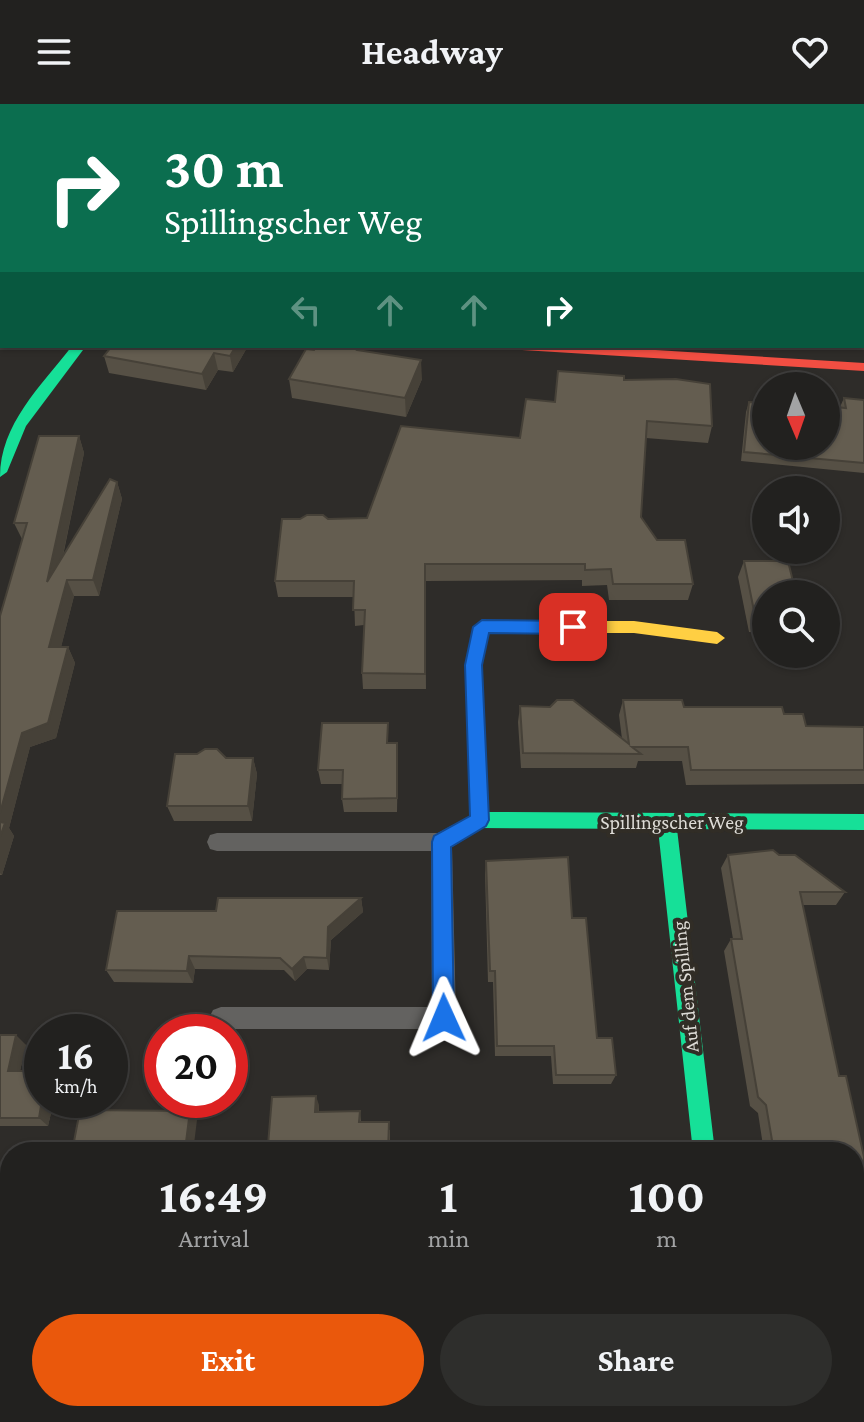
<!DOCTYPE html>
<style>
body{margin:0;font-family:"Crimson Pro",serif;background:#2e2e2c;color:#f1f3f6;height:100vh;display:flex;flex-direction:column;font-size:30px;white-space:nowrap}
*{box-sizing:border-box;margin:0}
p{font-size:26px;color:#a2a3a4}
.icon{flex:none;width:44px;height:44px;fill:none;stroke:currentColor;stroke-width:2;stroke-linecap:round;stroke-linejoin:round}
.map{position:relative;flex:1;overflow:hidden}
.drawer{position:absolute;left:0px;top:1038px;width:864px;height:280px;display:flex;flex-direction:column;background:#22211f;border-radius:32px 32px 0 0;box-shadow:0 2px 6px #0004,0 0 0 2px #3f3e3d}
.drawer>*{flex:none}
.guide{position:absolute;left:0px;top:0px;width:864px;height:244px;box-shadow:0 2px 6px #0004,0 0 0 2px #3f3e3d;background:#0b6e4f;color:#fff;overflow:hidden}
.needle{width:52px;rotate:178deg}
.fabs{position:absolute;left:752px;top:268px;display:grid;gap:16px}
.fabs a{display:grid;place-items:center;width:88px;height:88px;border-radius:50%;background:#22211f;box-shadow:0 2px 6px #0004,0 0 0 2px #3f3e3d;font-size:40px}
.speed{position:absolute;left:24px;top:910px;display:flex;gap:16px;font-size:40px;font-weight:700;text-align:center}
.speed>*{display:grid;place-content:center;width:104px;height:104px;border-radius:50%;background:#22211f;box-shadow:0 2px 6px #0004,0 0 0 2px #3f3e3d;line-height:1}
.speed small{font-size:20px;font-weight:400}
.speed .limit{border:12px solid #d22;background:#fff;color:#111}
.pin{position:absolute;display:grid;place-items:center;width:68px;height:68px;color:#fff;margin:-34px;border-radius:16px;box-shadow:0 4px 12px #0006}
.me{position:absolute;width:88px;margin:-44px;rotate:359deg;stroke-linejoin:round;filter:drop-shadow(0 0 6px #0008)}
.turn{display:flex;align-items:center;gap:28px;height:168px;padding:0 32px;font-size:36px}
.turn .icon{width:104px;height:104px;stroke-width:2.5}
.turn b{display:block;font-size:56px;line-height:68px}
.lanes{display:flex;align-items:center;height:76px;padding:0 32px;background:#0003;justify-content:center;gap:40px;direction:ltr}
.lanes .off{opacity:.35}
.eta{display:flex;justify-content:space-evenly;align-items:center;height:136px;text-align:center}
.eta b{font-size:48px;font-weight:700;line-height:56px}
.primary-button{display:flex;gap:16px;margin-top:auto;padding:16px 32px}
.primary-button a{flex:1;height:92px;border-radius:48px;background:#ea580c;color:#fff;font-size:32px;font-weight:700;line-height:92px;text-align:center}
.primary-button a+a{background:#2e2e2c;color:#f1f3f6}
header{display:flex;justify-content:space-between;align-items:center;height:104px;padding:0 32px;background:#22211f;font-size:36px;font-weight:700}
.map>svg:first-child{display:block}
.green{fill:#443413}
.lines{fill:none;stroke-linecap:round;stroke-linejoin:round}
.lane{fill:#636260;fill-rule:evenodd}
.street{fill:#636260;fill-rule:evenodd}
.fast{fill:#16e098;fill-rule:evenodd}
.slow{fill:#ffcf43;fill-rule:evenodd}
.jam{fill:#f24e42;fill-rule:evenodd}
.wall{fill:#565045}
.shaded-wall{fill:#464138}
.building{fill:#645d50;stroke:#464138;stroke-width:2}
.route{fill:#1a73e8;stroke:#114b97;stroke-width:2}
.labels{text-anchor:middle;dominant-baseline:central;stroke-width:8;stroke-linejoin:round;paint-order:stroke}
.street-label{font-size:20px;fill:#dedcd7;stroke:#312d26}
</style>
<header><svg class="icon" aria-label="menu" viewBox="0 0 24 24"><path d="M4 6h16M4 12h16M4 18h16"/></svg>Headway<svg class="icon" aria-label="heart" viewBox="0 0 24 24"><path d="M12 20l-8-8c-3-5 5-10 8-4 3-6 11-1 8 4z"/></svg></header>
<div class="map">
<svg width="864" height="1318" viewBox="0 0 864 1318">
<rect width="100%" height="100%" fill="#2e2c29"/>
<!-- green -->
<polygon class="green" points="10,1203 10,1308 160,1308 159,1318 0,1318 0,1204"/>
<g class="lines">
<!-- lane -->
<g class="lane">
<polygon points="724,0 756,0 755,2"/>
<rect x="862" y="61" width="2" height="8"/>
<polygon points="479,707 486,710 489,716 486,722 452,743 456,914 452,922 444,925 221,925 213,922 209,914 213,906 221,903 432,903 431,747 217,747 210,745 207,738 210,731 217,729 438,729"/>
</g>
<!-- street -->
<g class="street">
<polygon points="862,13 864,14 864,32 862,31"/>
<polygon points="440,1308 494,1308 495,1318 441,1318"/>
<polygon points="532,1308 591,1308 586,1318 528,1318"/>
<polygon points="726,1308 780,1308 784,1318 730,1318"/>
</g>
<!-- fast -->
<g class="fast">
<path d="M72,242H86L26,322L7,368L0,373C0,320 41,282 72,242Z"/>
<polygon points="479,700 486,702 488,708 864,710 864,726 677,725 715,1048 693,1048 658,725 479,724 472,722 470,716 472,702"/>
</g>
<!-- slow -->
<polygon class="slow" points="482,517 634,517 717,528 725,534 717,540 634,529 489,529 482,561 488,708 486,714 479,716 472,714 470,708 466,561 474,523"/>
<!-- jam -->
<g class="jam">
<polygon points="0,141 2,142 2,150 0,149"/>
<polygon points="515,242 591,242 864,259 864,267 522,246"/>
</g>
</g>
<!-- wall -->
<g class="wall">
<polygon points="0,0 479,0 478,2 2,2 2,96 0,95"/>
<rect x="862" y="91" width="2" height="121"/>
<polygon points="0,155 2,157 2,237 0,236"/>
<polygon points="112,242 248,242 233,268 218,266 206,286 109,269 104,252"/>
<polygon points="316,242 360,242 361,246 422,275 406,313 292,294 289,275"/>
<polygon points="624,276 712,322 708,339 646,334 641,413 657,436 693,480 688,496 609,496 607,481 582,482 582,476 425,477 426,585 363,585 362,569 364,521 355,522 354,493 278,493 275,477 328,415 367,414 520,334 555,298"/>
<polygon points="844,294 864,296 864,369 741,357 746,308 749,298 840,303"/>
<polygon points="79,332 84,349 63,452 117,378 122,395 99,492 74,492 61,543 68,543 75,559 56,634 30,643 9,724 14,732 2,771 0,771 0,512 22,435 14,419"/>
<polygon points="744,457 766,490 766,528 749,528 738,473"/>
<polygon points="623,596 684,603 784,610 806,622 864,623 864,680 686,681 682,657 638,657 636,664 521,664 518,618 520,602 622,635 619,611"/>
<polygon points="389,639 398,653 397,708 344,708 342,695 342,680 321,680 318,666"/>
<polygon points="197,650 226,654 253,654 257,670 252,717 174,717 167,702"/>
<polygon points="728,751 779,751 845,788 836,801 802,801 839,972 864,1053 864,1106 854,1110 854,1048 764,1048 758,1009 750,1002 724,847 731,835 733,835 721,764"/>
<polygon points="486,757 572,814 597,934 616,971 611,980 553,980 551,952 495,952 493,878 488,878 485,770"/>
<polygon points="361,794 363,808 331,836 329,866 307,865 295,877 284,866 195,865 193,879 114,878 106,866 216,807"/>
<polygon points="0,931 26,941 20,967 42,996 54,996 48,1022 0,1022"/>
<polygon points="319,1001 319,1008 360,1007 361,1018 390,1026 390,1048 271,1048 268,1041"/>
<rect x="0" y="1135" width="10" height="57"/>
<polygon points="864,1199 864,1306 858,1307 856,1302"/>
</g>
<!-- shaded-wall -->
<g class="shaded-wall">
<polygon points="236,242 248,242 233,268 230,252"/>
<polygon points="214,249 218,266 206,286 202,270"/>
<polygon points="421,256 422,275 406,313 405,294"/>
<polygon points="79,332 84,349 54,494 47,478"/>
<polygon points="117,378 122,395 99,492 93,476"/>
<polygon points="67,476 74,492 57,559 49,543"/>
<polygon points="68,543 75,559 56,634 30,643 9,724 14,732 2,771 0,769 0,709 22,629"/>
<polygon points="253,654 257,670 252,717 248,702"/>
<polygon points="361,794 363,808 331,836 329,866 327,854 328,823"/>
<polygon points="189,852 195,865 193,879 187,867"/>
<polygon points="304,853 307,865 295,877 292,865"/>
<polygon points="16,931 26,941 18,976 8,967"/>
<polygon points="316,992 319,1001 318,1016 315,1008"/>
<polygon points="42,996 54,996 48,1022 39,1014"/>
<polygon points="190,1007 197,1016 193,1048 187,1048 185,1046"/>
<rect x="302" y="1308" width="6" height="10"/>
</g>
<!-- building -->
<g class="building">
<polygon points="0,0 474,0 473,2 2,2 2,80 0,80"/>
<polygon points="554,0 715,0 715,2 553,2"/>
<polygon points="770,0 823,0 824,2 771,2"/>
<rect x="862" y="91" width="2" height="102"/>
<polygon points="0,155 2,157 2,165 0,168"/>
<rect x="0" y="172" width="2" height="49"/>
<polygon points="112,242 236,242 230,252 214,249 202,270 104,252"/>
<polygon points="316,242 359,242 357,246 421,256 405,294 289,275 306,245 314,246"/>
<polygon points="558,267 624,272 624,276 676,275 710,280 712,322 647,317 641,413 657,436 685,436 693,480 613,480 611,465 585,466 585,460 425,460 425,570 362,569 365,506 353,506 354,477 275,477 282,415 300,415 307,411 323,411 328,415 367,414 401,322 520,334 526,295 555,298"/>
<polygon points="844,294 864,296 864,359 744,348 749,298 766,299 766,342 826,342 826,302 846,304"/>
<polygon points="39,332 79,332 47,478 110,375 117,378 93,476 67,476 49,543 68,543 48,619 22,629 0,709 0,512 27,419 14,419"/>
<polygon points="744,457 788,457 796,490 766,490 766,512 755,512"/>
<polygon points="557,596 573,596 629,640 623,596 682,596 684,603 782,603 784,610 803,610 806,622 864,623 864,666 691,666 688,643 632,643 641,650 523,649 520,602 550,603"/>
<polygon points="322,619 388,619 387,639 397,639 397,694 342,695 343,666 318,666"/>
<polygon points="205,645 217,645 226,654 253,654 248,702 167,702 175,650 197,650"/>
<polygon points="0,718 5,719 0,733"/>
<polygon points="773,746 779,751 795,751 845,788 800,788 839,972 846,972 864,1053 864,1104 854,1107 854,1048 774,1048 766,1001 758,993 731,835 742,835 728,751"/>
<polygon points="568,753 572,814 586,814 597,934 612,934 616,971 556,971 554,942 497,942 495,867 490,867 486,757"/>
<polygon points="218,794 361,794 328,823 327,854 304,853 292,865 280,854 189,852 187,867 106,866 117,807 216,807"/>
<polygon points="0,931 16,931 8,967 42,967 42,996 39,1014 0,1014"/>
<polygon points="316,992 315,1008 360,1007 359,1018 389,1018 388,1048 311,1048 312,1042 268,1041 272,993"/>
<polygon points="80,1006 190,1007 185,1046 187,1048 72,1048"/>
<rect x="0" y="1135" width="10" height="53"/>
<polygon points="864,1199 864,1301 854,1303 854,1200"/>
<polygon points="219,1308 302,1308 302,1318 218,1318"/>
</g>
<!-- route -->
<polygon class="route" points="482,516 573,517 582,523 573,530 489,529 482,561 489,716 486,722 451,743 454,914 451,921 444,924 436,921 433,914 432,738 434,732 470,712 465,561 473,523"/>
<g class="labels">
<!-- street labels -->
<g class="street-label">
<text x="672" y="718">Spillingscher Weg</text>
<text transform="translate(685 883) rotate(-96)">Auf dem Spilling</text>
</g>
</g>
</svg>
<div class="fabs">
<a><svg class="needle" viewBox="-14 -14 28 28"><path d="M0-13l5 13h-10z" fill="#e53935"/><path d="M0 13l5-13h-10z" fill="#a2a3a4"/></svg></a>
<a><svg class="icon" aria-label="sound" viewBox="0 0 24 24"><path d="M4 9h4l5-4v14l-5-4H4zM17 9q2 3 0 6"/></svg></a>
<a><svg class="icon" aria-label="search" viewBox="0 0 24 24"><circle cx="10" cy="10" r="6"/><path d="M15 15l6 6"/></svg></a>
</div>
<div class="speed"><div>16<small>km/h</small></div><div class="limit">20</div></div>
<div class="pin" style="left:573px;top:523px;background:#d93025"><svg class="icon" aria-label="arrive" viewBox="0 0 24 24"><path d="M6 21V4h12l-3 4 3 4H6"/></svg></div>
<svg class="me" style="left:444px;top:914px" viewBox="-20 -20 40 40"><path d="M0-17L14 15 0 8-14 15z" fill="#1a73e8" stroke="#fff" stroke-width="4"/></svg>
<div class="guide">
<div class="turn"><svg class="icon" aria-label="right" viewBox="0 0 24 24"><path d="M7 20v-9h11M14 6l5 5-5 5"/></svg><div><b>30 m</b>Spillingscher Weg</div></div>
<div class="lanes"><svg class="icon off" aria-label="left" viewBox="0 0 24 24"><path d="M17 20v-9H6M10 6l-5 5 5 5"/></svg><svg class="icon off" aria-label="ahead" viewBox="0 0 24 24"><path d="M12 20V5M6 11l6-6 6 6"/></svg><svg class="icon off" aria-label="ahead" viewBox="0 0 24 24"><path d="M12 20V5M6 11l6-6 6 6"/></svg><svg class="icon" aria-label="right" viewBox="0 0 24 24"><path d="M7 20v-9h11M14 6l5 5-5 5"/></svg></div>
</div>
<section class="drawer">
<div class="eta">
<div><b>16:49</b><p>Arrival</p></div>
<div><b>1</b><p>min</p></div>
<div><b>100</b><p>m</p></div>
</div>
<div class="primary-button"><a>Exit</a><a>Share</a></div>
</section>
</div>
